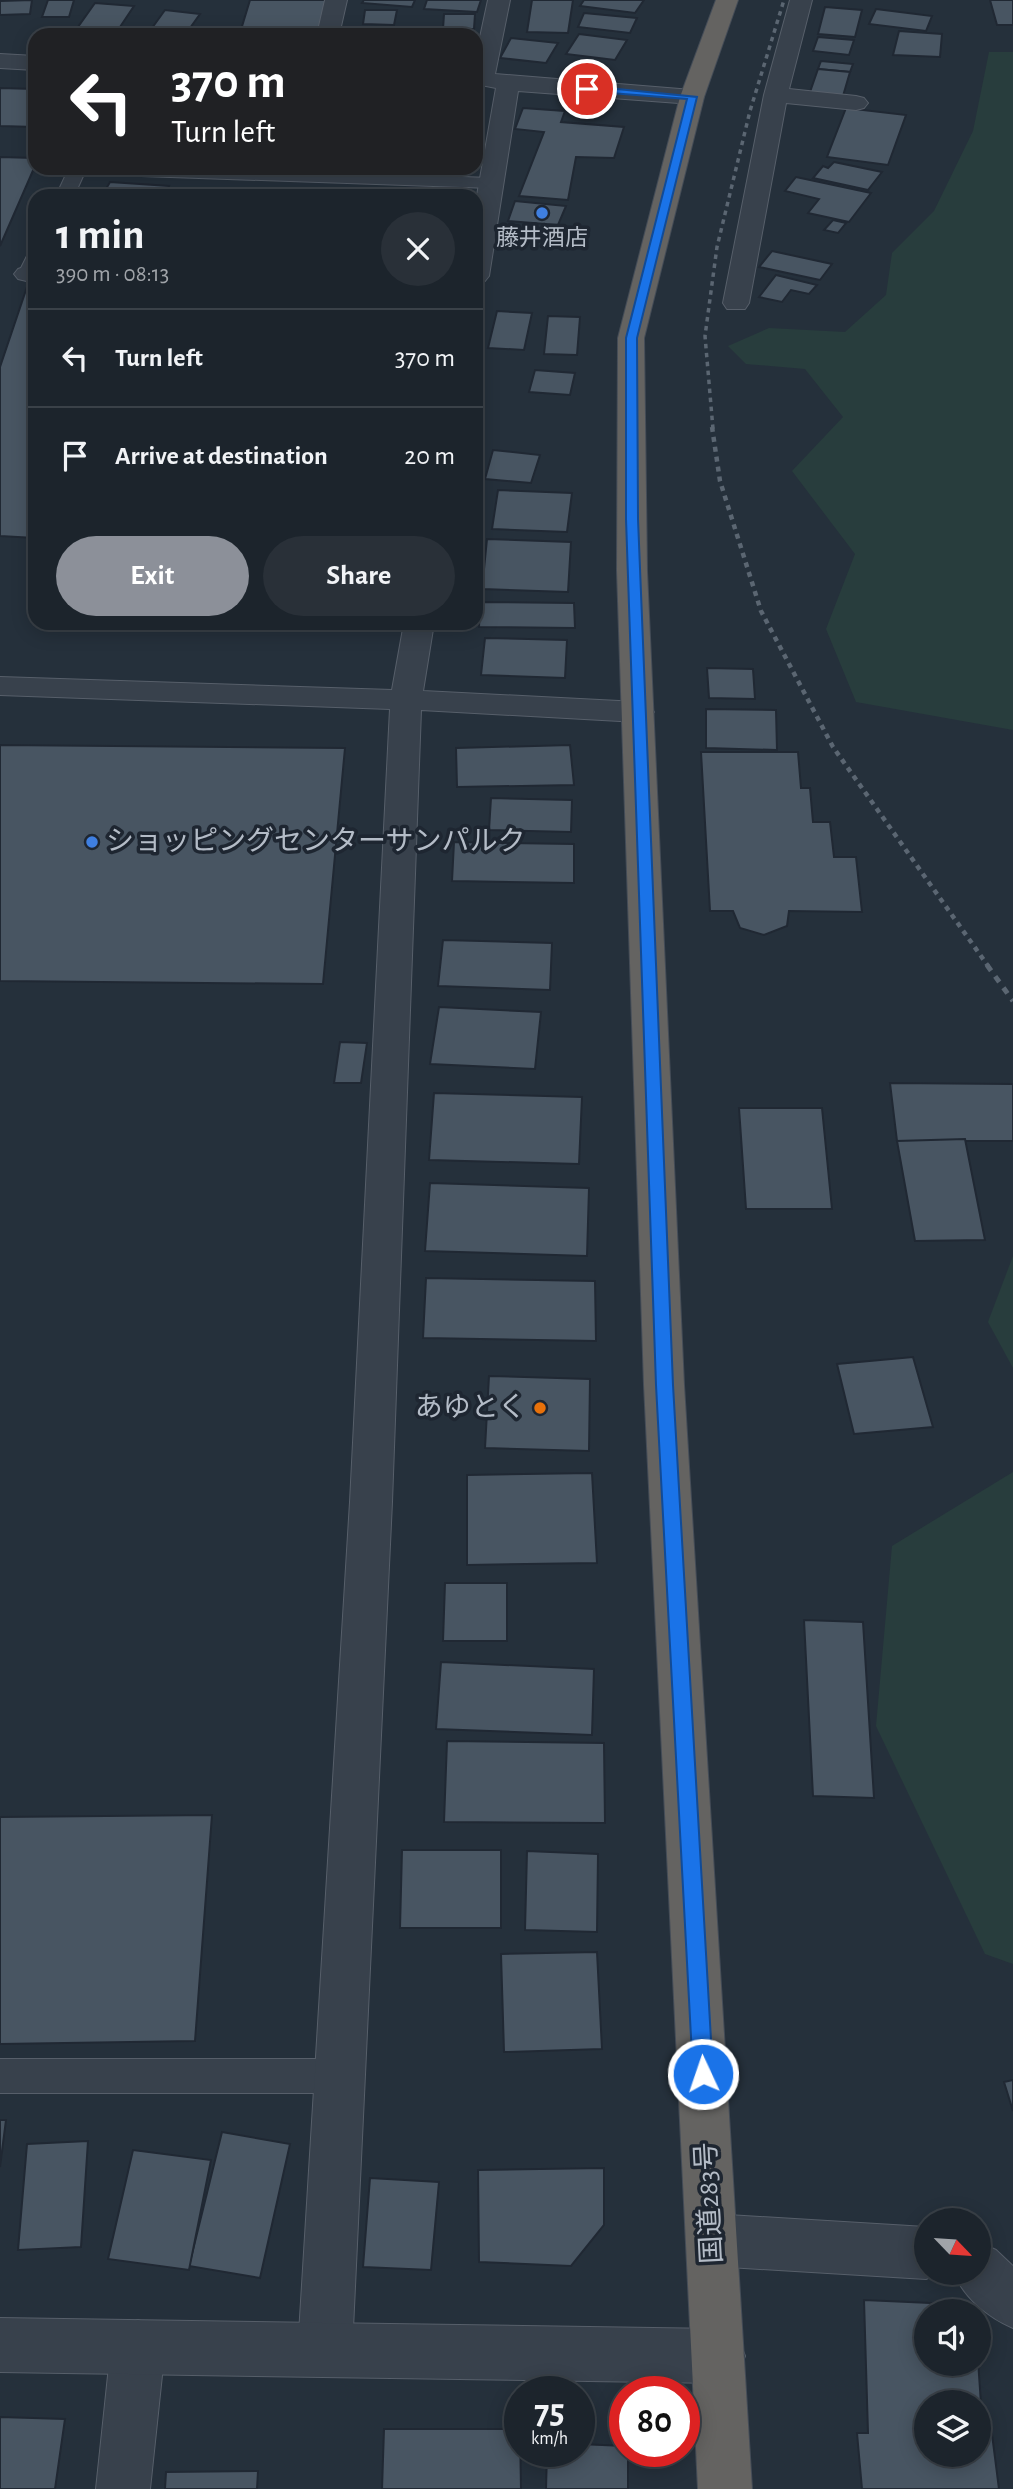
<!DOCTYPE html>
<meta charset="utf-8">
<style>
body{margin:0;font-family:"Alegreya Sans","Noto Sans JP",sans-serif;background:#293038;color:#f1f3f6;height:100vh;display:flex;flex-direction:column;font-size:26px;white-space:nowrap}
*{box-sizing:border-box;margin:0}
p{font-size:23px;color:#a0a4a9}
.icon{flex:none;width:38px;height:38px;fill:none;stroke:currentColor;stroke-width:2;stroke-linecap:round;stroke-linejoin:round}
.map{position:relative;flex:1;overflow:hidden}
.sheet{position:absolute;left:28px;top:189px;width:455px;height:441px;display:flex;flex-direction:column;background:#1c242c;border-radius:21px;box-shadow:0 4px 18px #0003,0 0 0 2px #3a4148}
.sheet>*{flex:none}
.guide{position:absolute;left:28px;top:28px;width:455px;height:147px;border-radius:21px;box-shadow:0 4px 18px #0003,0 0 0 2px #3a4148;background:#202124;color:#fff;overflow:hidden}
.needle{width:46px;rotate:115deg}
.fabs{position:absolute;left:914px;top:2208px;display:grid;gap:14px}
.fabs a{display:grid;place-items:center;width:77px;height:77px;border-radius:50%;background:#1c242c;box-shadow:0 4px 18px #0003,0 0 0 2px #3a4148;font-size:35px}
.speed{position:absolute;left:504px;top:2376px;display:flex;gap:14px;font-size:35px;font-weight:700;text-align:center}
.speed>*{display:grid;place-content:center;width:91px;height:91px;border-radius:50%;background:#1c242c;box-shadow:0 4px 18px #0003,0 0 0 2px #3a4148;line-height:1}
.speed small{font-size:18px;font-weight:400}
.speed .limit{border:10px solid #d22;background:#fff;color:#111}
.pin{position:absolute;display:grid;place-items:center;width:60px;height:60px;color:#fff;margin:-30px;border:4px solid #fff;border-radius:50%;box-shadow:0 2px 7px #0007}
.me{position:absolute;width:77px;margin:-38px;rotate:357deg;stroke-linejoin:round;filter:drop-shadow(0 0 5px #0008)}
.turn{display:flex;align-items:center;gap:24px;height:147px;padding:0 28px;font-size:32px}
.turn .icon{width:91px;height:91px;stroke-width:2.5}
.turn b{display:block;font-size:49px;line-height:60px}
.round{display:grid;place-items:center;flex:none;width:74px;height:74px;border-radius:37px;background:#293038}
.head{display:flex;align-items:center;justify-content:space-between;height:119px;padding:0 28px}
h1{font-size:42px;font-weight:700;line-height:52px}
.primary-button{display:flex;gap:14px;margin-top:auto;padding:14px 28px}
.primary-button a{flex:1;height:80px;border-radius:42px;background:#8c9099;color:#fff;font-size:28px;font-weight:700;line-height:80px;text-align:center}
.primary-button a+a{background:#293038;color:#f1f3f6}
ul{padding:0;list-style:none}
li{display:flex;align-items:center;gap:21px;height:98px;padding:0 28px;border-top:2px solid #3a4148}
li div{flex:1}
li b{display:block;font-size:26px}
li em{font-style:normal}
.map>svg:first-child{display:block}
.green{fill:#283d3d}
.building{fill:#485562;stroke:#202833;stroke-width:2;fill-rule:evenodd}
.lines{fill:none;stroke-linecap:round;stroke-linejoin:round}
.service-casing{stroke:#575f6a;stroke-width:2}
.minor-casing{stroke:#575f6a;stroke-width:2}
.tertiary-casing{stroke:#575f6a;stroke-width:2}
.trunk-casing{stroke:#444c57;stroke-width:2}
.service{fill:#38414c;fill-rule:evenodd}
.minor{fill:#38414c;fill-rule:evenodd}
.tertiary{fill:#38414c;fill-rule:evenodd}
.trunk{fill:#646361;fill-rule:evenodd}
.rail-far2{stroke:#5b6672;stroke-width:3.5;stroke-dasharray:4.5 4.5;stroke-linecap:butt}
.rail-far1{stroke:#5b6672;stroke-width:4.5;stroke-dasharray:5 5;stroke-linecap:butt}
.rail{stroke:#5b6672;stroke-width:5;stroke-dasharray:7 7;stroke-linecap:butt}
.route{fill:#1a73e8;stroke:#114b97;stroke-width:2}
.shop-dot{fill:#3f7fe0;stroke:#1e2631;stroke-width:2.5}
.food-dot{fill:#e8710a;stroke:#1e2631;stroke-width:2.5}
.labels{text-anchor:middle;dominant-baseline:central;stroke-width:7;stroke-linejoin:round;paint-order:stroke}
.far-poi-label{font-size:23px;fill:#b4bcc7;stroke:#1e2631}
.poi-label{font-size:28px;fill:#b4bcc7;stroke:#1e2631;text-anchor:start}
.street-label{font-size:28px;fill:#b4bcc7;stroke:#1e2631}
</style>
<div class="map">
<svg width="1013" height="2489" viewBox="0 0 1013 2489">
<rect width="100%" height="100%" fill="#25303b"/>
<!-- green -->
<g class="green">
<polygon points="989,52 1013,52 1013,730 856,702 826,629 855,554 792,471 843,417 805,369 746,364 728,346 769,328 845,332 886,295 892,253 934,211 973,131"/>
<polygon points="1013,1256 1013,1368 988,1322"/>
<polygon points="1013,1472 1013,1964 985,1954 876,1726 892,1546"/>
</g>
<!-- building -->
<g class="building">
<polygon points="32,0 30,14 0,15 0,1"/>
<polygon points="48,0 74,0 69,17 42,17"/>
<polygon points="250,0 328,0 319,35 240,33"/>
<polygon points="364,0 415,0 412,7 362,3"/>
<polygon points="427,0 481,0 477,12 424,9"/>
<polygon points="532,0 573,0 568,33 527,32"/>
<polygon points="584,0 644,0 635,13 580,6"/>
<polygon points="990,0 1013,0 1013,25 997,25"/>
<polygon points="95,3 134,6 118,30 78,27"/>
<polygon points="825,7 862,10 855,37 818,34"/>
<polygon points="876,9 932,16 926,31 869,24"/>
<polygon points="165,10 200,14 185,35 147,35"/>
<polygon points="365,10 397,10 394,25 363,24"/>
<polygon points="584,13 637,18 630,33 578,27"/>
<polygon points="444,14 475,14 474,29 443,29"/>
<polygon points="355,29 380,30 378,35 353,35"/>
<polygon points="899,31 942,34 940,57 893,55"/>
<polygon points="579,34 627,40 615,60 566,54"/>
<polygon points="818,37 854,40 849,55 813,51"/>
<polygon points="511,38 558,43 546,63 500,58"/>
<polygon points="821,61 853,64 850,72 818,69"/>
<polygon points="818,69 850,72 843,96 810,92"/>
<polygon points="0,88 35,89 35,127 0,126"/>
<polygon points="523,108 565,111 561,122 624,127 614,158 576,157 568,200 519,196 544,132 515,129"/>
<polygon points="846,108 906,115 888,165 827,157"/>
<polygon points="0,157 35,158 35,166 0,246"/>
<polygon points="834,162 882,172 868,190 813,178 823,166 828,168"/>
<polygon points="796,177 871,193 849,222 808,213 819,199 785,191"/>
<polygon points="110,182 169,186 164,196 102,196"/>
<polygon points="183,190 225,193 224,196 180,196"/>
<polygon points="280,193 335,195 279,196"/>
<polygon points="515,201 566,206 558,225 508,221"/>
<polygon points="833,220 846,223 838,233 824,230"/>
<polygon points="772,251 832,264 820,280 759,267"/>
<polygon points="776,275 817,285 809,294 791,290 782,302 759,297"/>
<polygon points="27,287 35,287 35,538 0,536 0,367"/>
<polygon points="497,311 532,313 524,350 488,348"/>
<polygon points="548,316 580,317 577,355 544,354"/>
<polygon points="535,370 575,373 570,395 529,392"/>
<polygon points="493,450 540,455 531,483 485,479"/>
<polygon points="498,490 572,493 567,532 492,529"/>
<polygon points="487,539 571,542 568,592 482,589"/>
<polygon points="480,602 574,603 575,628 479,627"/>
<polygon points="485,638 567,640 565,678 481,675"/>
<polygon points="707,668 753,669 755,699 709,698"/>
<polygon points="706,709 776,710 777,750 706,748"/>
<polygon points="0,745 345,748 323,984 0,981"/>
<polygon points="570,745 574,785 457,787 456,748"/>
<polygon points="701,752 798,752 801,788 810,788 813,822 830,822 834,857 856,857 862,912 789,911 787,926 764,935 740,928 733,911 710,911"/>
<polygon points="491,798 572,800 571,832 489,830"/>
<polygon points="454,842 574,844 574,883 452,881"/>
<polygon points="443,940 552,943 550,990 438,986"/>
<polygon points="439,1007 541,1012 535,1069 430,1064"/>
<polygon points="340,1042 367,1043 361,1083 334,1083"/>
<polygon points="890,1083 1013,1084 1013,1141 897,1141"/>
<polygon points="434,1093 582,1097 579,1164 429,1160"/>
<polygon points="739,1108 822,1108 832,1209 746,1209"/>
<polygon points="965,1139 985,1240 915,1241 897,1141"/>
<polygon points="430,1183 589,1188 587,1256 425,1251"/>
<polygon points="426,1278 595,1281 596,1341 423,1338"/>
<polygon points="913,1357 933,1427 854,1434 837,1364"/>
<polygon points="489,1376 590,1379 589,1451 485,1448"/>
<polygon points="592,1473 597,1563 467,1565 467,1475"/>
<polygon points="445,1583 507,1583 507,1641 443,1641"/>
<polygon points="804,1620 863,1622 874,1798 813,1796"/>
<polygon points="441,1662 594,1669 592,1735 436,1729"/>
<polygon points="447,1741 604,1743 605,1823 444,1822"/>
<polygon points="212,1815 195,2041 0,2044 0,1817"/>
<polygon points="402,1850 501,1850 501,1928 400,1928"/>
<polygon points="527,1851 598,1854 597,1932 525,1930"/>
<polygon points="597,1952 602,2049 504,2052 501,1954"/>
<polygon points="1013,2080 1013,2111 1004,2082"/>
<polygon points="0,2120 6,2120 0,2167"/>
<polygon points="222,2132 290,2144 260,2278 189,2266"/>
<polygon points="88,2141 81,2247 18,2250 27,2144"/>
<polygon points="133,2150 211,2160 189,2270 108,2259"/>
<polygon points="604,2168 604,2225 571,2266 479,2262 478,2170"/>
<polygon points="370,2178 439,2182 431,2270 363,2267"/>
<path d="M864,2300L975,2305V2312H926V2364H978V2360L983,2433L992,2434L999,2489H862L857,2433H868ZM926,2403H978V2455H926Z"/>
<polygon points="0,2417 65,2419 55,2489 0,2489"/>
<polygon points="384,2429 520,2429 521,2489 382,2489"/>
<polygon points="579,2444 625,2446 625,2452 628,2452 628,2489 546,2489 547,2452 579,2452"/>
<polygon points="258,2471 257,2489 165,2489 166,2472"/>
</g>
<g class="lines">
<!-- service casing -->
<g class="service-casing">
<g id="service">
<polygon points="69,168 205,168 491,178 500,183 491,188 84,174 74,196 56,196"/>
<polygon points="35,252 35,276 27,280 20,278 18,274 28,254"/>
<polygon points="0,2059 339,2059 352,2064 357,2076 352,2088 339,2093 0,2093"/>
</g>
</g>
<!-- minor casing -->
<g class="minor-casing">
<g id="minor">
<polygon points="325,0 347,0 339,35 317,35"/>
<polygon points="488,0 510,0 495,74 692,90 700,92 704,97 700,102 692,104 518,91 489,276 485,281 476,284 476,201 496,88 476,84 476,56"/>
<polygon points="790,0 812,0 789,89 856,96 864,98 868,103 864,108 856,110 786,103 749,303 745,309 727,309 723,303 764,95"/>
<polygon points="0,54 35,56 35,70 0,68"/>
<polygon points="27,266 35,267 35,283 18,279 14,274 18,269"/>
<polygon points="404,623 434,623 423,691 638,702 649,705 654,712 649,719 638,722 421,710 392,1502 352,2350 344,2369 325,2377 306,2369 298,2350 350,1502 390,709 0,695 0,677 392,690"/>
<polygon points="712,2214 926,2227 926,2273 940,2273 926,2279 712,2266 694,2258 686,2240 694,2222"/>
<path d="M978,2242L996,2250L1013,2266V2328C989,2318 964,2298 954,2273H978Z"/>
<polygon points="138,2320 157,2328 165,2347 150,2489 96,2489 111,2347 119,2328"/>
</g>
</g>
<!-- tertiary casing -->
<g class="tertiary-casing">
<polygon id="tertiary" points="0,2318 718,2329 737,2337 745,2356 737,2375 718,2383 0,2372"/>
</g>
<!-- trunk casing -->
<g class="trunk-casing">
<polygon id="trunk" points="716,0 738,0 704,97 644,338 647,571 684,1385 752,2489 698,2489 644,1385 617,571 618,338 680,97"/>
</g>
<!-- service -->
<use href="#service" class="service"/>
<!-- minor -->
<use href="#minor" class="minor"/>
<!-- tertiary -->
<use href="#tertiary" class="tertiary"/>
<!-- trunk -->
<use href="#trunk" class="trunk"/>
<!-- rail-far2 -->
<polyline class="rail-far2" points="713,429 705,336 717,247 750,111 784,0"/>
<!-- rail-far1 -->
<polyline class="rail-far1" points="712,427 720,481 761,611 833,747 988,966"/>
<!-- rail -->
<polyline class="rail" points="987,965 1013,1001"/>
</g>
<!-- route -->
<polygon class="route" points="587,86 697,97 637,338 638,519 673,1385 713,2074 710,2081 703,2084 696,2081 693,2074 656,1385 626,519 626,338 687,99 584,91"/>
<!-- markers -->
<g class="shop-dot">
<circle cx="542" cy="213" r="7"/>
<circle cx="92" cy="842" r="7"/>
</g>
<circle class="food-dot" cx="540" cy="1408" r="7"/>
<g class="labels">
<!-- far-poi labels -->
<g class="far-poi-label">
<text x="542" y="238">藤井酒店</text>
</g>
<!-- poi labels -->
<g class="poi-label">
<text x="106" y="842">ショッピングセンターサンパルク</text>
<text x="526" y="1408" text-anchor="end">あゆとく</text>
</g>
<!-- street labels -->
<g class="street-label">
<text transform="translate(710 2203) rotate(-93)">国道283号</text>
</g>
</g>
</svg>
<div class="fabs">
<a><svg class="needle" viewBox="-14 -14 28 28"><path d="M0-13l5 13h-10z" fill="#e53935"/><path d="M0 13l5-13h-10z" fill="#a0a4a9"/></svg></a>
<a><svg class="icon" aria-label="sound" viewBox="0 0 24 24"><path d="M4 9h4l5-4v14l-5-4H4zM17 9q2 3 0 6"/></svg></a>
<a><svg class="icon" aria-label="layers" viewBox="0 0 24 24"><path d="M12 4l9 5-9 5-9-5zM3 14l9 5 9-5"/></svg></a>
</div>
<div class="speed"><div>75<small>km/h</small></div><div class="limit">80</div></div>
<div class="pin" style="left:587px;top:89px;background:#d93025"><svg class="icon" aria-label="arrive" viewBox="0 0 24 24"><path d="M6 21V4h12l-3 4 3 4H6"/></svg></div>
<svg class="me" style="left:703px;top:2074px" viewBox="-20 -20 40 40"><circle r="17" fill="#1a73e8" stroke="#fff" stroke-width="3"/><path d="M0-11L8 9 0 5-8 9z" fill="#fff"/></svg>
<div class="guide">
<div class="turn"><svg class="icon" aria-label="left" viewBox="0 0 24 24"><path d="M17 20v-9H6M10 6l-5 5 5 5"/></svg><div><b>370 m</b>Turn left</div></div>
</div>
<section class="sheet">
<div class="head"><div><h1>1 min</h1><p>390 m · 08:13</p></div><a class="round"><svg class="icon" aria-label="close" viewBox="0 0 24 24"><path d="M6 6l12 12M18 6L6 18"/></svg></a></div>
<ul>
<li><svg class="icon" aria-label="left" viewBox="0 0 24 24"><path d="M17 20v-9H6M10 6l-5 5 5 5"/></svg><div><b>Turn left</b></div><em>370 m</em></li>
<li><svg class="icon" aria-label="arrive" viewBox="0 0 24 24"><path d="M6 21V4h12l-3 4 3 4H6"/></svg><div><b>Arrive at destination</b></div><em>20 m</em></li>
</ul>
<div class="primary-button"><a>Exit</a><a>Share</a></div>
</section>
</div>
